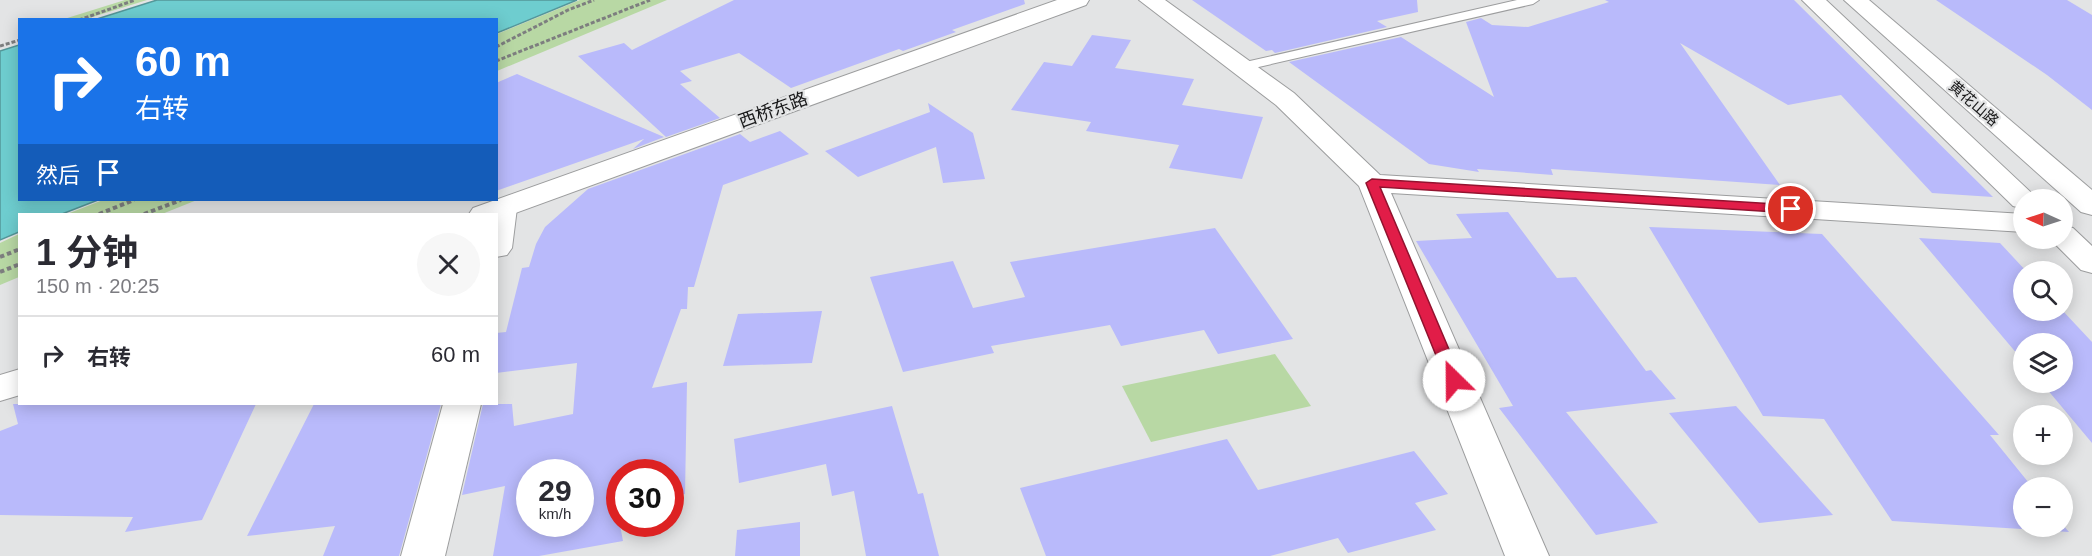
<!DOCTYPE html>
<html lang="zh">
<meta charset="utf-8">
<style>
body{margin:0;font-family:Helvetica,"Noto Sans SC",sans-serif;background:#f7f7f7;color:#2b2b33;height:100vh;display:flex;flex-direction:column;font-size:22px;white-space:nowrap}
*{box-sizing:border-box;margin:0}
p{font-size:20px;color:#7c7c81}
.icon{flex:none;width:33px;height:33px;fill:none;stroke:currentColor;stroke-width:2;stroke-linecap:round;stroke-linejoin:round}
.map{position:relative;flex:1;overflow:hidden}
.drawer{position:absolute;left:18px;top:213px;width:480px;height:192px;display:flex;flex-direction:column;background:#fff;border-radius:0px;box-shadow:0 3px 15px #0003}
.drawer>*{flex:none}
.top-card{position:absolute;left:18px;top:18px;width:480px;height:183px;border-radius:0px;box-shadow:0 3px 15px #0003;background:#1a73e8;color:#fff;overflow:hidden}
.needle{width:39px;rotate:273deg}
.controls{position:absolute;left:2013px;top:189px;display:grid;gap:12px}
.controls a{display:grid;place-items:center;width:60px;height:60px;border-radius:50%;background:#fff;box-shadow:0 3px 15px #0003;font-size:30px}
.speed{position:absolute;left:516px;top:459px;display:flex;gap:12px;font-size:30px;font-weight:700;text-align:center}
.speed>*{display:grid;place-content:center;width:78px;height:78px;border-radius:50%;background:#fff;box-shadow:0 3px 15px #0003;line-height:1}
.speed small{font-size:15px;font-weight:400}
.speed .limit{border:9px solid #d22;background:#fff;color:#111}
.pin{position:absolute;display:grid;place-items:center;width:51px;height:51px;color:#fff;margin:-26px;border:3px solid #fff;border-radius:50%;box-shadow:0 2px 6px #0007}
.me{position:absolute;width:66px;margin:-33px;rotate:337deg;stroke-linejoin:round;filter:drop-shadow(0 0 4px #0008)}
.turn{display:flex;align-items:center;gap:21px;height:126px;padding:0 18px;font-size:27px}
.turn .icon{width:78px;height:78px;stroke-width:2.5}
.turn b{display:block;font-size:42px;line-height:51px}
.then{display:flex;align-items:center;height:57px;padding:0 18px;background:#0003;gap:12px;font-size:22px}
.round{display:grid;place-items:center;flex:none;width:63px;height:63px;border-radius:32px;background:#f7f7f7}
.summary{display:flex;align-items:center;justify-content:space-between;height:102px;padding:0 18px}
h1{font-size:36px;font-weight:700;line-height:45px}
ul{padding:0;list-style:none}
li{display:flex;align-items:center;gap:18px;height:78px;padding:0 18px;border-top:2px solid #e1e1e2}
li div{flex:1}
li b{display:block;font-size:22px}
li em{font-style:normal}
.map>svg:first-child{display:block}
.green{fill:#b8d8a4}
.water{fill:#6ecdcf;stroke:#549799;stroke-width:1.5}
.building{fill:#b9bafb;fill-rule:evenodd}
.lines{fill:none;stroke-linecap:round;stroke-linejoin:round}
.lane-casing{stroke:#9c9d9e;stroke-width:2}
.street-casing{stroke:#9c9d9e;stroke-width:2}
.secondary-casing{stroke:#9c9d9e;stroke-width:2}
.primary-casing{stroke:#9c9d9e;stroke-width:2}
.path-far1{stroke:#7d7e7f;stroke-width:3;stroke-dasharray:4 2;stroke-linecap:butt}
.path{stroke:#7d7e7f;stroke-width:4;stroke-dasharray:4.5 3;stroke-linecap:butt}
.lane{fill:#fff;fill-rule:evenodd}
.street{fill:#fff;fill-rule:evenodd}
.secondary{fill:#fff;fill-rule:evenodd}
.primary{fill:#fff;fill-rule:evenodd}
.route{fill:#e11d48;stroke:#92132f;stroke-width:1.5}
.labels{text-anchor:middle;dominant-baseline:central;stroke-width:4.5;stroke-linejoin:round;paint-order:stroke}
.far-street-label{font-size:15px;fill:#19191a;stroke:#e3e4e5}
.street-label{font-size:18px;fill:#19191a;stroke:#e3e4e5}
</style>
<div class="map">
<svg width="2092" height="556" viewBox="0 0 2092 556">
<rect width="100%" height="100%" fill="#e3e4e5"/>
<!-- green -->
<g class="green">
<polygon points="125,0 147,0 86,19 64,19"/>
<polygon points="580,0 667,0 497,71 497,34"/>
<polygon points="103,200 197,200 162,214 67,214"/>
<polygon points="19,234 19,277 0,285 0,243"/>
<polygon points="1275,354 1311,406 1151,442 1122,386"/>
</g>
<!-- water -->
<g class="water">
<polygon points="157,0 577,0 497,33 496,20 97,19"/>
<polygon points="19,45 20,200 98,200 62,214 20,214 19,232 0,240 0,51"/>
</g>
<!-- building -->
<g class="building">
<polygon points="734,0 1024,0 1025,4 952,30 956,32 903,51 899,49 791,88 739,53 680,71 692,81 680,84 720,118 666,137 578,56 624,43 632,50"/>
<polygon points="1192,0 1417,0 1418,12 1377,21 1387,27 1275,53 1272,50 1266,51"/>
<polygon points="1605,0 1794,0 1993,197 1932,193 1841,95 1788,105 1680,43 1780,185 1551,169 1553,175 1477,169 1479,172 1429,164 1289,62 1401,37 1494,97 1466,22 1481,18 1492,25 1528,27 1609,2"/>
<polygon points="1936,0 2067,0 2092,15 2092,110 2047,75"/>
<polygon points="1092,35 1131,40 1115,68 1194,79 1182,105 1263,117 1242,179 1169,168 1179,145 1086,131 1091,122 1011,110 1044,62 1072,66"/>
<polygon points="517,74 664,137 633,149 644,139 496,191 496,83"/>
<polygon points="928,103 973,133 985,179 943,183 936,147 858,177 825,151 930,112"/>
<path d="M780,131L809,154L723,185L694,287H688L687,309H681L652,388L687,382L685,494L670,498V472H620V509H617L623,541L539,556H493L505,486L462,495L483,404H512L514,426L573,414L577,363L496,373V333L506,332L522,268L529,267L536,244L545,227L588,189L740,134L750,142ZM530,472H580V524H530Z"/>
<polygon points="1508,212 1557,278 1576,277 1646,371 1651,370 1676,399 1566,412 1658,523 1596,535 1499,408 1513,406 1416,241 1472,238 1456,214"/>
<polygon points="1649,227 1822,234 1999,435 1990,435 2033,488 2024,488 2024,526 2062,526 2062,524 2069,532 1892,521 1824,419 1763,416"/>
<polygon points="1215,228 1293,339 1218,354 1204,330 1121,346 1110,325 991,346 994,353 903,372 870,277 953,261 973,308 1025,297 1010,262"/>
<polygon points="1919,238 2000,243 2027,272 2024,272 2024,310 2062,310 2092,342 2092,443 2041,382 2062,382 2062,344 2024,344 2024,362"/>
<polygon points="822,311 812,363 723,366 738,314"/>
<polygon points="13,404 256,404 202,520 125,532 133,517 0,515 0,431 18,424"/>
<polygon points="314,404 441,404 399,556 323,556 335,526 247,536"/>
<polygon points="892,406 918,494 923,493 939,556 866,556 854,491 832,496 826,464 739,483 734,439"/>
<polygon points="1736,406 1833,515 1759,523 1669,413"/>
<polygon points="1227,439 1258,490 1414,451 1448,494 1415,503 1436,530 1348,553 1338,538 1270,556 1046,556 1020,488"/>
<polygon points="800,522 800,556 735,556 737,530"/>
</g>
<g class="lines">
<!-- lane casing -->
<g class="lane-casing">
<polygon id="lane" points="1517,0 1539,0 1533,4 1241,71 1234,67 1241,63"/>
</g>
<!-- street casing -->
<g class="street-casing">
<g id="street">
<polygon points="1139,0 1165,0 1294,93 1380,175 2024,214 2024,232 1391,193 1549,556 1505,556 1359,186 1276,105"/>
<polygon points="502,199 513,202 517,208 512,248 507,255 496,257 496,214 486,214 491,202"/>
<polygon points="443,404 481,404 445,556 401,556"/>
</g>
</g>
<!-- secondary casing -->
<g class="secondary-casing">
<g id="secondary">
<polygon points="1057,0 1089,0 1086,5 496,220 496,214 469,214 473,208"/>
<polygon points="20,369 20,395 0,401 0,375"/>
</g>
</g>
<!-- primary casing -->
<g class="primary-casing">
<g id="primary">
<polygon points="1802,0 1826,0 2039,200 2024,200 2024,209 2013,206"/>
<polygon points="1844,0 1869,0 2092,190 2092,215 2081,212"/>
<polygon points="2062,226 2073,228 2092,246 2092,273 2081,270 2049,238 2062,238"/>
</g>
</g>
<!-- path-far1 -->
<g class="path-far1">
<polyline points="79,20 135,0"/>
<polyline points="0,46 20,40"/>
<polyline points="496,47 568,10 594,0"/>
<polyline points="496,61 650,0"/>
</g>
<!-- path -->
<g class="path">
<polyline points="99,214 134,200"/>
<polyline points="144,214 181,200"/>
<polyline points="0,257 20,249"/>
<polyline points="0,272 20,264"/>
</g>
<!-- lane -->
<use href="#lane" class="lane"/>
<!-- street -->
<use href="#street" class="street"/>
<!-- secondary -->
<use href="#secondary" class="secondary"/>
<!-- primary -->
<use href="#primary" class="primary"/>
</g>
<!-- route -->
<polygon class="route" points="1372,179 1791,205 1797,209 1791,213 1380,187 1462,380 1454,386 1446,380 1366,183"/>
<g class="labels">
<!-- far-street labels -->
<g class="far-street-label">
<text transform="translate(1974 103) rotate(41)">黄花山路</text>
</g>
<!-- street labels -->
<g class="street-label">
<text transform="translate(773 110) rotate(-20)">西桥东路</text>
</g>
</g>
</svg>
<div class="controls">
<a><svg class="needle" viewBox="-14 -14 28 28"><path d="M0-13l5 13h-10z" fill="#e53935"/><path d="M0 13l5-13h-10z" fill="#7c7c81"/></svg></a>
<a><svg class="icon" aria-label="search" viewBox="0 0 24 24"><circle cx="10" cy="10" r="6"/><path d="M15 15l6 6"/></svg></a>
<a><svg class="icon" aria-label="layers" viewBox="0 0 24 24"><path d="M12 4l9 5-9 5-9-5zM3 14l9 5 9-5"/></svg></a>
<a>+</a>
<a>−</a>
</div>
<div class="speed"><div>29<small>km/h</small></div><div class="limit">30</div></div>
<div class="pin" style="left:1791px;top:209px;background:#d93025"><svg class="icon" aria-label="arrive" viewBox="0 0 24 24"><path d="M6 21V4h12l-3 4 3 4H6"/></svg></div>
<svg class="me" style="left:1454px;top:380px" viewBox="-20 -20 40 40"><circle r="19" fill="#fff"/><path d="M0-13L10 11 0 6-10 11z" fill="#e11d48"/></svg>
<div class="top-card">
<div class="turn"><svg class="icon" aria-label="right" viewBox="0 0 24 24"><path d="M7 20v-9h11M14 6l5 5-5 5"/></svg><div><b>60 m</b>右转</div></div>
<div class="then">然后<svg class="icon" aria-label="arrive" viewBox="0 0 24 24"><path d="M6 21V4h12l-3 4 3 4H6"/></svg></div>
</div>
<section class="drawer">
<div class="summary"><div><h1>1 分钟</h1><p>150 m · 20:25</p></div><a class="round"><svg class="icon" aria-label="close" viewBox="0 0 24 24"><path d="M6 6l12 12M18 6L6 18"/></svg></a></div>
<ul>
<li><svg class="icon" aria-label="right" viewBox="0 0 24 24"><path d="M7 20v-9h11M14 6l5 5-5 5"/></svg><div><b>右转</b></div><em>60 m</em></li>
</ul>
</section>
</div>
